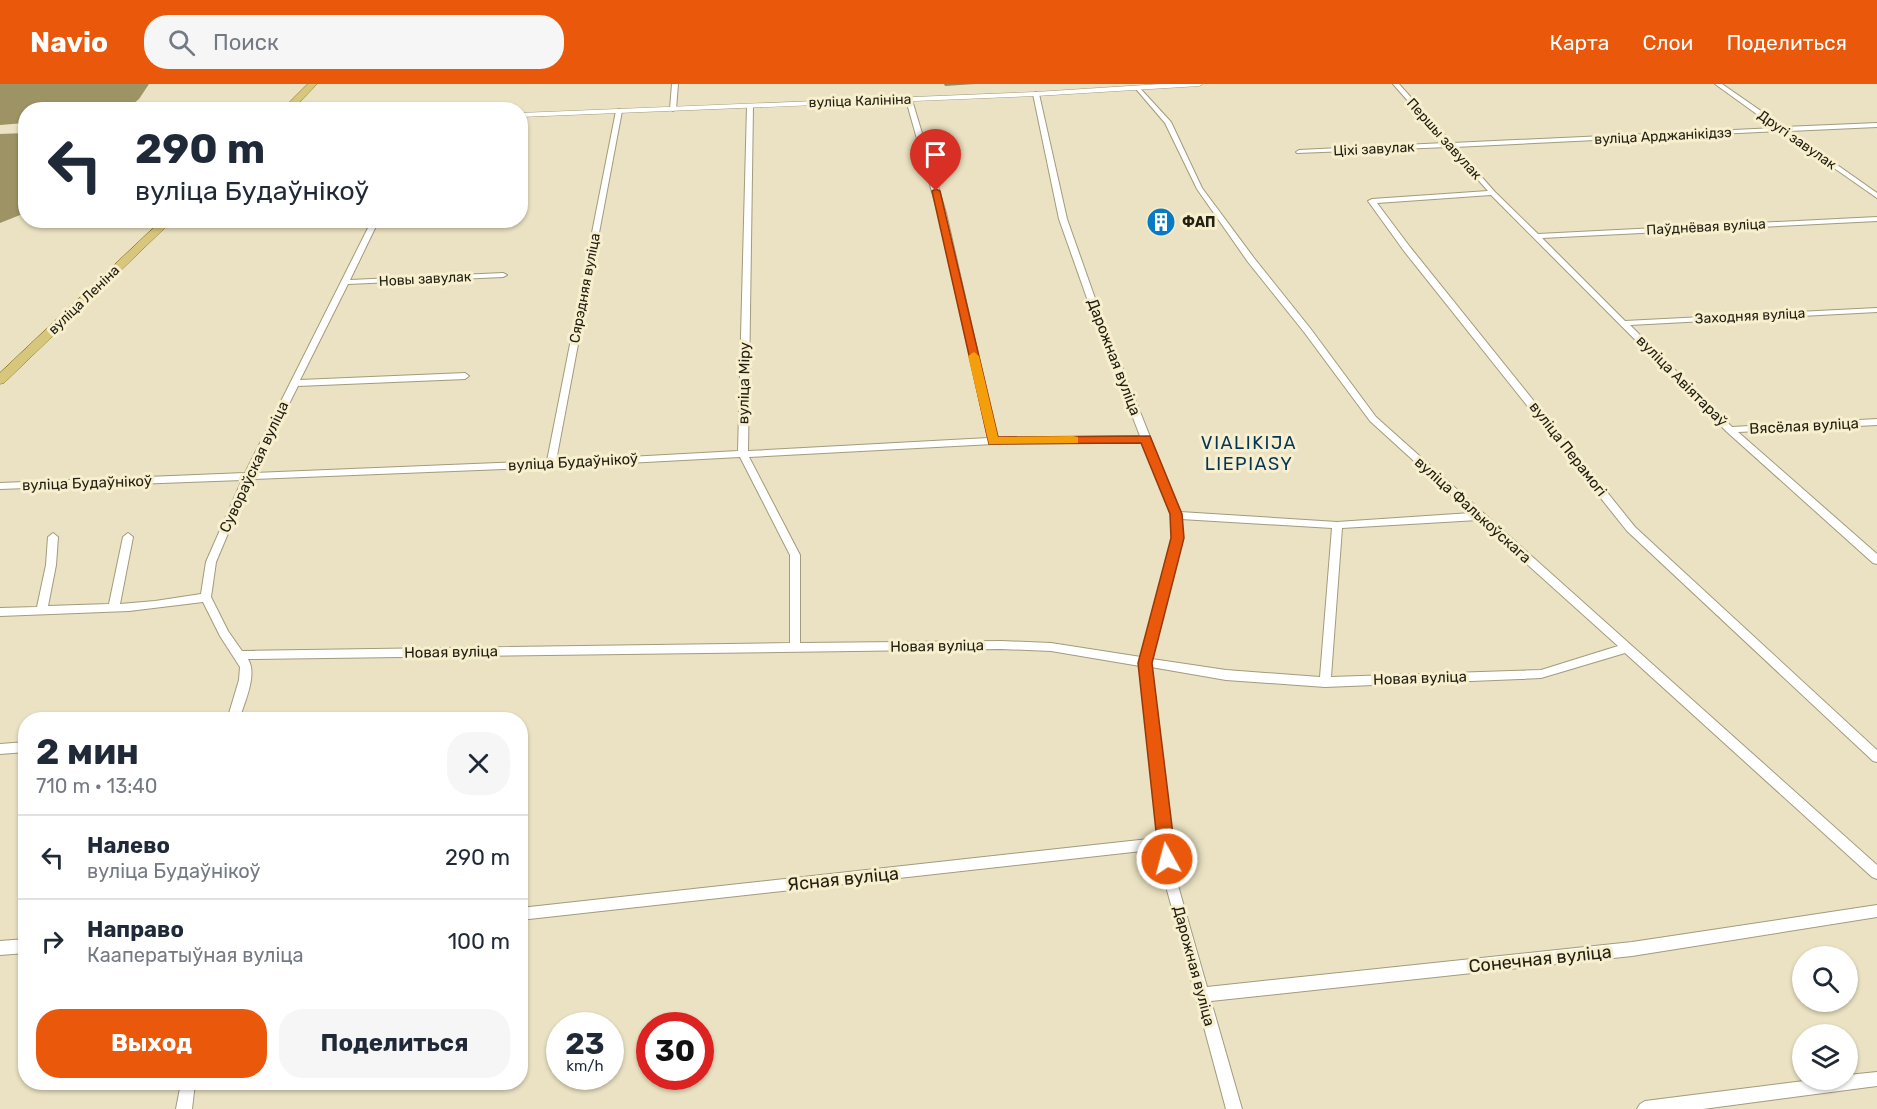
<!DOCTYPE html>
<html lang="ru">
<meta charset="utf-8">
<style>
body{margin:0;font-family:Rubik,sans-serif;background:#f6f6f7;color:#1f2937;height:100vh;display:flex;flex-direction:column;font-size:22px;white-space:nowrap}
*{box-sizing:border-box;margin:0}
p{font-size:20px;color:#747a83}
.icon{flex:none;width:33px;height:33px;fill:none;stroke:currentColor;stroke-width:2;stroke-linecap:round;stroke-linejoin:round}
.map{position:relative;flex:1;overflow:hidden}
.details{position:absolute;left:18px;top:628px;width:510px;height:378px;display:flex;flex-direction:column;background:#fff;border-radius:24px;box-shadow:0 2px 4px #0004}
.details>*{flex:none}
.hud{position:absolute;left:18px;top:18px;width:510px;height:126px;border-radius:24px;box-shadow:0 2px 4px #0004;background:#fff;color:#1f2937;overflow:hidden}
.tools{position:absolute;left:1792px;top:862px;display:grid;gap:12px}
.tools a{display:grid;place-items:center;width:66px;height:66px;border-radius:50%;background:#fff;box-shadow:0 2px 4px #0004;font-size:30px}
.speed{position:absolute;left:546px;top:928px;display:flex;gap:12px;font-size:30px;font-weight:700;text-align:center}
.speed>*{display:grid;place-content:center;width:78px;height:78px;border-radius:50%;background:#fff;box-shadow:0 2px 4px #0004;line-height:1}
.speed small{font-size:15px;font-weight:400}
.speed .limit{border:9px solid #d22;background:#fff;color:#111}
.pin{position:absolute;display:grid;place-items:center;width:51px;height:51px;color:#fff;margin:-62px -26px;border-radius:50% 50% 50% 0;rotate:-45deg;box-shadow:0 0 6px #0007}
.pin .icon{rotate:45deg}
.me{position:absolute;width:66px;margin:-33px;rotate:353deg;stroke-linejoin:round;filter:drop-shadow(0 0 4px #0008)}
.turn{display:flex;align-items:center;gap:21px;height:126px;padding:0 18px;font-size:27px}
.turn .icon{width:78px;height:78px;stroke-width:2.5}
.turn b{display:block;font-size:42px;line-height:51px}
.round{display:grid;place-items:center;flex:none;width:63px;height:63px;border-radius:24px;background:#f6f6f7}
.summary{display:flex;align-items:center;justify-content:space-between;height:102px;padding:0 18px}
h1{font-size:36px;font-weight:700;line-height:45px}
.button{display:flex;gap:12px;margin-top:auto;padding:12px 18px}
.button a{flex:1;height:69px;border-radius:24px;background:#ea580c;color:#fff;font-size:24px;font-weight:700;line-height:69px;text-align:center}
.button a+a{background:#f6f6f7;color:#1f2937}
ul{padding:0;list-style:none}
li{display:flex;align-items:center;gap:18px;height:84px;padding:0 18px;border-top:2px solid #e0e1e3}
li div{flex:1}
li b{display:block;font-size:22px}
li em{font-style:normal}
header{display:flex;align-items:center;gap:36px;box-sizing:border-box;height:84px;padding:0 30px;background:#ea580c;color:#fff}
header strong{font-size:28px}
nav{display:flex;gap:33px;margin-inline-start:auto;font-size:21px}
.search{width:420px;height:54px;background:#f6f6f7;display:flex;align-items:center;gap:15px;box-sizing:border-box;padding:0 21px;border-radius:24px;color:#747a83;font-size:22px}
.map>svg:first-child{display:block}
.water{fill:#9e9365}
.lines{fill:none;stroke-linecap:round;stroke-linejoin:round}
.street-casing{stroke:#a29b7c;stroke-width:2}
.secondary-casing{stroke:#a29b7c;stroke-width:1}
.primary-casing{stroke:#86741f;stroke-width:1}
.street{fill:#fff;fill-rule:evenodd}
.secondary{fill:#fff;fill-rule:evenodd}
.primary{fill:#d7c77c;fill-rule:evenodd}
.wall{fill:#948b63}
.route{fill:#ea580c;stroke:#983908;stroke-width:1.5}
.slow{fill:#f59e0b}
.labels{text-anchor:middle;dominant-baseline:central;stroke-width:6;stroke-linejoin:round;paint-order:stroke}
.far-street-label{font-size:14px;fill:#232014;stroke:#f7efce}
.far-poi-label{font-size:14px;font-weight:bold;fill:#232014;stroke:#f7efce;text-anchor:start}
.street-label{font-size:15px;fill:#232014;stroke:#f7efce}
.quarter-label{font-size:18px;letter-spacing:1.5px;fill:#033559;stroke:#f7efce}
.near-street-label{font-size:18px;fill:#232014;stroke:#f7efce}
</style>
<header>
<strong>Navio</strong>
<div class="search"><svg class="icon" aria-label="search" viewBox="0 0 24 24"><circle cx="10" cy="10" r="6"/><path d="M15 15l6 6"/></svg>Поиск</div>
<nav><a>Карта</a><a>Слои</a><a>Поделиться</a></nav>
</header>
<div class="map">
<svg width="1877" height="1025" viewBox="0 0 1877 1025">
<rect width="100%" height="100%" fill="#eae2c2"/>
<!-- water -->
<g class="water">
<polygon points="0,0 149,0 139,15 127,25 26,26 25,39 0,41"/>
<polygon points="25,49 25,129 0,139 0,50"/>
</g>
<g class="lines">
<!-- street casing -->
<g class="street-casing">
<g id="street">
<polygon points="672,0 678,0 676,25 673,27 670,25"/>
<polygon points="1393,0 1399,0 1452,59 1776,44 1715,0 1722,0 1784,43 1877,39 1877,43 1789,47 1877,109 1877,114 1781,47 1455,63 1495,108 1538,150 1877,133 1877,137 1542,154 1625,237 1877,224 1877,228 1630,241 1732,343 1877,335 1877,341 1738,348 1877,470 1877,480 1873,479 1727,348 1491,111 1377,119 1410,163 1635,443 1877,666 1877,678 1873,677 1627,447 1404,167 1368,117 1372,115 1488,107 1449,63 1297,69 1296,68 1299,66 1445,59"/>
<path d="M1138,2L1171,38L1202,104L1254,174L1310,244L1376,333L1877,781V795L1872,793L1625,569L1541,594L1325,603L1226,596L1151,583L1175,791L1207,903L1632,858L1877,821V833L1632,872L1211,917L1242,1025H1226L1163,791L1160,765L520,836V824L1158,754L1140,582L1051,567L1001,565L248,575C258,591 244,619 239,636H227L239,596L240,583L220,552L203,518L129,527L0,532V524L37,523L46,481L48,453L53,449L58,453L56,481L48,522L109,520L123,453L128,449L133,453L120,520L155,517L201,510L206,478L242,396L0,405V399L245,389L372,136H379L350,196L503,189L507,191L503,193L348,200L300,296L465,289L469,292L465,295L298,302L254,389L547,377L616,27L619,25L622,27L556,377L738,367L747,22L750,20L753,22L748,367L988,354L938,129L906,16L909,14L912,16L946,129L997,354L1140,352L1089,220L1059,135L1033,10L1036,8L1039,10L1067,135L1097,220L1180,428L1337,438L1471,429L1370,337L1304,248L1248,178L1197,105L1165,39L1136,5L1135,4ZM1143,358L1171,431L1172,455L1141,573L1051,559L1001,557L800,559V471L749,373L993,360ZM740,373L790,471V559L242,567L228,547L211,513L216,478L251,395L551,383ZM1181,435L1332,444L1320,593L1226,586L1152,575L1182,455ZM1478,436L1618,562L1541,586L1331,593L1342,444Z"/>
<polygon points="26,658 26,668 0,670 0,660"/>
<polygon points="26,855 26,869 0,871 0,857"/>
<polygon points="1877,988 1877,1002 1703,1025 1637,1025 1640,1020 1645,1017 1812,996 1848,996 1848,991"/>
<polygon points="181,999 195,999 192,1025 176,1025"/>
</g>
</g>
<!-- secondary casing -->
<g class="secondary-casing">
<polygon id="secondary" points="1161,0 1203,0 1199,2 1036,12 520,33 520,29 1036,8"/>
</g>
<!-- primary casing -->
<g class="primary-casing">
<g id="primary">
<polygon points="308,0 317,0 292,26 282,26"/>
<polygon points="162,136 173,136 4,299 0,300 0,289"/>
</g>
</g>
<!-- street -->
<use href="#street" class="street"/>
<!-- secondary -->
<use href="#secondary" class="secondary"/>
<!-- primary -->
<use href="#primary" class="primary"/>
</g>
<!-- wall -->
<polygon class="wall" points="944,0 975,0 945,2"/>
<!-- route -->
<polygon class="route" points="936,105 940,107 998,353 1150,352 1182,430 1184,454 1152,579 1176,775 1173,780 1167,783 1162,780 1159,775 1138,579 1171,454 1170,430 1141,359 989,360 932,107"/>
<!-- slow -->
<polygon class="slow" points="974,268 979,272 998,353 1073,352 1078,353 1078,359 989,360 968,272"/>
<!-- icons -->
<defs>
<g id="building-disc" transform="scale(1.5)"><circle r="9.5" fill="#067ac4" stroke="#f7efce"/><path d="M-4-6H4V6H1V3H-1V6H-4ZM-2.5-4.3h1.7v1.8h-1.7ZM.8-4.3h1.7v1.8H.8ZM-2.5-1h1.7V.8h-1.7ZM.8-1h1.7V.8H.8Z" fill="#fff"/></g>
</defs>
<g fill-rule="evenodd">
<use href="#building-disc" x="1161" y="138"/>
</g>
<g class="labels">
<!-- far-street labels -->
<g class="far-street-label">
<text transform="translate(860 17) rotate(-2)">вуліца Калініна</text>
<text transform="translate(1663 52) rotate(-3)">вуліца Арджанікідзэ</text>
<text transform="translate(1444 55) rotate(48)">Першы завулак</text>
<text transform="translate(1797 56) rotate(35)">Другі завулак</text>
<text transform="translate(1374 65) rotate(-3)">Ціхі завулак</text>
<text transform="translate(1706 143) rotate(-3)">Паўднёвая вуліца</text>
<text transform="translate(425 195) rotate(-3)">Новы завулак</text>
<text transform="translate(585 204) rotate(-79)">Сярэдняя вуліца</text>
<text transform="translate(84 216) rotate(-44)">вуліца Леніна</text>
<text transform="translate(1750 232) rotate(-3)">Заходняя вуліца</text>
</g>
<!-- far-poi labels -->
<g class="far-poi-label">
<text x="1182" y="138">ФАП</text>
</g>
<!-- street labels -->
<g class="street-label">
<text transform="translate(1114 273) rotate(69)">Дарожная вуліца</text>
<text transform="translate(1682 297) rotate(45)">вуліца Авіятараў</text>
<text transform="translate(744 299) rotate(-89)">вуліца Міру</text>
<text transform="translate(1804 342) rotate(-3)">Вясёлая вуліца</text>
<text transform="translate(1568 365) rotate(52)">вуліца Перамогі</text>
<text transform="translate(573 378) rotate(-3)">вуліца Будаўнікоў</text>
<text transform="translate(254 383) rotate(-65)">Сувораўская вуліца</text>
<text transform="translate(87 399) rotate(-2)">вуліца Будаўнікоў</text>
<text transform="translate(1473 426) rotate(42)">вуліца Фалькоўскага</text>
<text transform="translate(937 562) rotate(-1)">Новая вуліца</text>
<text transform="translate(451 568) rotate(-1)">Новая вуліца</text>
<text transform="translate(1420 594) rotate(-2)">Новая вуліца</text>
<text transform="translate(1194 882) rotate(75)">Дарожная вуліца</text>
</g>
<!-- quarter labels -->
<g class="quarter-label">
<text x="1249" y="359">VIALIKIJA<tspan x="1249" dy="21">LIEPIASY</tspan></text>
</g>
<!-- near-street labels -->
<g class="near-street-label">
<text transform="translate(843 795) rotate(-6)">Ясная вуліца</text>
<text transform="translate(1540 875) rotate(-6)">Сонечная вуліца</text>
</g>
</g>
</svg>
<div class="tools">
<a><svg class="icon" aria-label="search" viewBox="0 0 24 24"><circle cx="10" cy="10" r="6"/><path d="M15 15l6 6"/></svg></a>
<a><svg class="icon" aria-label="layers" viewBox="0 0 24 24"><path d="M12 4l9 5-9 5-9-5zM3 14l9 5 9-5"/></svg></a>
</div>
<div class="speed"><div>23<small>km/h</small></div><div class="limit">30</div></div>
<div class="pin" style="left:936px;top:107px;background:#d93025"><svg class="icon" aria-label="arrive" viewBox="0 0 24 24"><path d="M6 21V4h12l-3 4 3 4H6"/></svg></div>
<svg class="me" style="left:1167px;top:775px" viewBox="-20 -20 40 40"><circle r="17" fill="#ea580c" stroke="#fff" stroke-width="3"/><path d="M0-11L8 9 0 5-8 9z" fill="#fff"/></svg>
<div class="hud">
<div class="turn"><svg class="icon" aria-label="left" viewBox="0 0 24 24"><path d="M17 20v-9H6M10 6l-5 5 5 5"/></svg><div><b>290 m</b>вуліца Будаўнікоў</div></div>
</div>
<section class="details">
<div class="summary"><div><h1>2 мин</h1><p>710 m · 13:40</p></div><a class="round"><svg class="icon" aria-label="close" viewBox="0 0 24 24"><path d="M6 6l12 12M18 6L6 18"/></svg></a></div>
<ul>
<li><svg class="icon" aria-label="left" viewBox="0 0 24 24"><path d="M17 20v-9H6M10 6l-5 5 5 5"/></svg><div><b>Налево</b><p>вуліца Будаўнікоў</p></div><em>290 m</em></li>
<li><svg class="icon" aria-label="right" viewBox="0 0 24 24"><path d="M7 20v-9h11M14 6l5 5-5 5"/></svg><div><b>Направо</b><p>Кааператыўная вуліца</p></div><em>100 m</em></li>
</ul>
<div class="button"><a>Выход</a><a>Поделиться</a></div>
</section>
</div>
